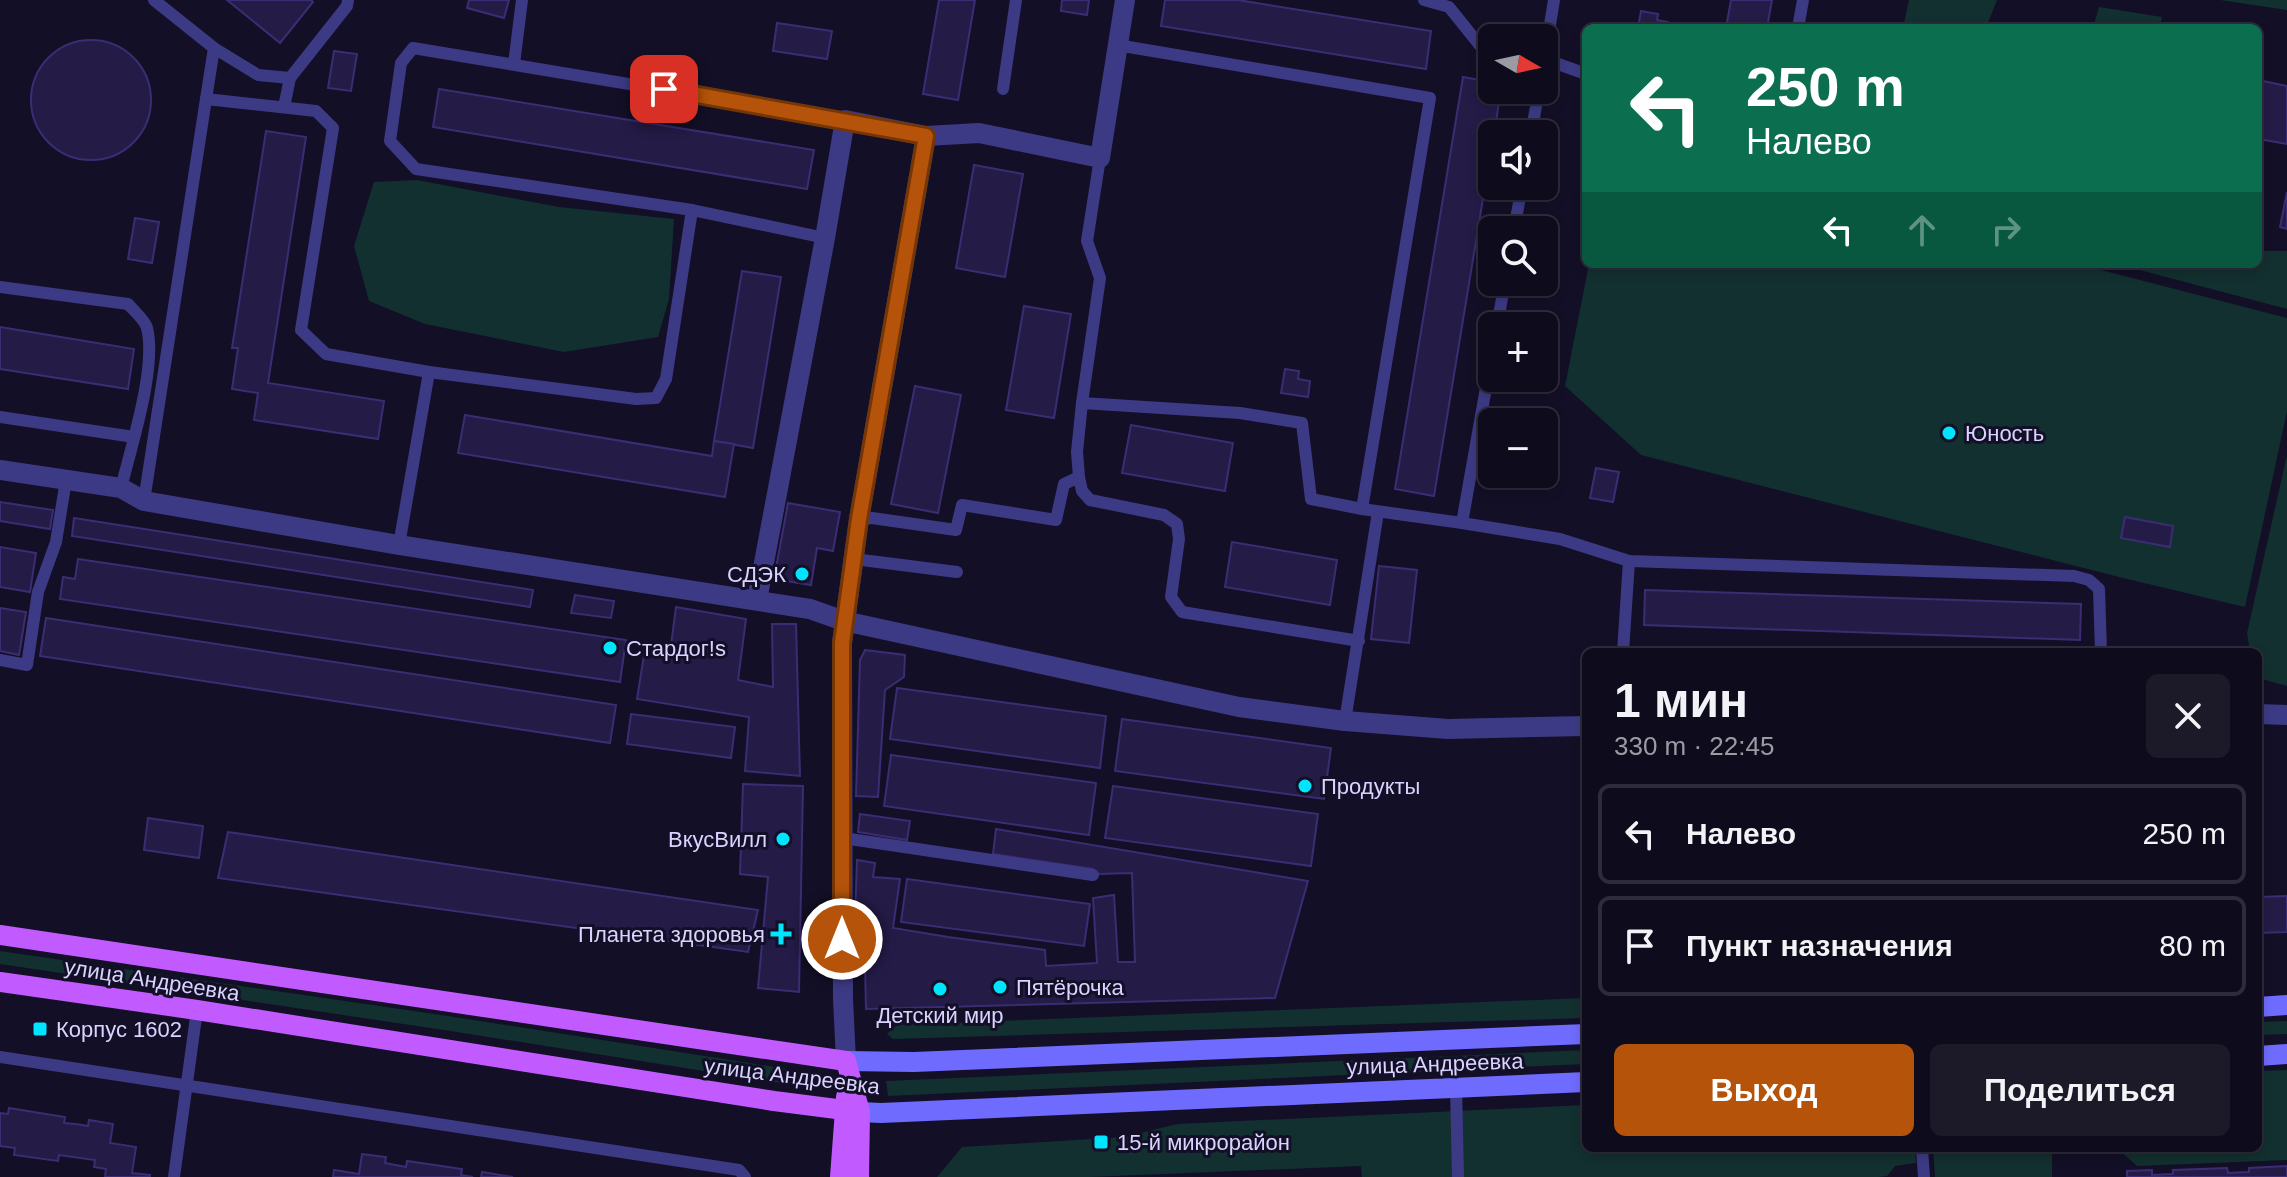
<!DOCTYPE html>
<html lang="ru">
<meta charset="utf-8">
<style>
body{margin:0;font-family:Helvetica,sans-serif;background:#1c1929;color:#f1f3f6;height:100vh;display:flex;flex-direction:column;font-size:30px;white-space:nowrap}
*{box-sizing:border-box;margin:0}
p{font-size:26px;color:#9b9ba3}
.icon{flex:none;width:44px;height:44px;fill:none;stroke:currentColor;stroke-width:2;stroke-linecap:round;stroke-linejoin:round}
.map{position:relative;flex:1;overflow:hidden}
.drawer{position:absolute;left:1582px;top:648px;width:680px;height:504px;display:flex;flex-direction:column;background:#0e0b1c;border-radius:12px;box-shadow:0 4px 12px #0003,0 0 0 2px #2e2b3b}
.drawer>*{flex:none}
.banner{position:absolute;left:1582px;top:24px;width:680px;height:244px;border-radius:12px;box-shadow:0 4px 12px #0003,0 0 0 2px #2e2b3b;background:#0b6e4f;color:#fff;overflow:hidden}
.needle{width:52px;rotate:99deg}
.buttons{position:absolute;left:1478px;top:24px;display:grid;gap:16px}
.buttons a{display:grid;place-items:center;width:80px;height:80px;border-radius:12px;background:#0e0b1c;box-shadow:0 4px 12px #0003,0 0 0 2px #2e2b3b;font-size:40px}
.pin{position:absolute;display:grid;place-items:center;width:68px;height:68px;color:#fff;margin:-34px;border-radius:16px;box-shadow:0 4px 12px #0006}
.me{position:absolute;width:88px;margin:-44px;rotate:0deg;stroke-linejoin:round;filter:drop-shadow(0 0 6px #0008)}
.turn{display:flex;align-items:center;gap:28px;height:168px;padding:0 32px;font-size:36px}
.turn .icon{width:104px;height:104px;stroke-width:2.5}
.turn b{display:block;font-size:56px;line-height:68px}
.lanes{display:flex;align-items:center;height:76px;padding:0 32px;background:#0003;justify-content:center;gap:40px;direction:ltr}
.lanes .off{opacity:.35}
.round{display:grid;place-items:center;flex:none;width:84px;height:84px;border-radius:12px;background:#1c1929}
.headline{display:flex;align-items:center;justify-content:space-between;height:136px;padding:0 32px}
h1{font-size:48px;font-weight:600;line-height:60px}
.primary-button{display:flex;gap:16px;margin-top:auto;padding:16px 32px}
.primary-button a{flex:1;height:92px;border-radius:12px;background:#b45309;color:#fff;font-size:32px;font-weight:600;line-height:92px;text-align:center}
.primary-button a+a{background:#1c1929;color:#f1f3f6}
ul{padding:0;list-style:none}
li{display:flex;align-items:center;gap:24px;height:100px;margin:0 16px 12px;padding:0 16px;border:4px solid #2e2b3b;border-radius:12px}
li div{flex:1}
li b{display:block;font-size:30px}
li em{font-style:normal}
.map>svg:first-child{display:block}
.green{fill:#12302f}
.building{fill:#241b47;stroke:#3b2d73;stroke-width:2}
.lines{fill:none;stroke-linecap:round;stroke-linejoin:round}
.service{stroke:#3d3a85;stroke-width:12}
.minor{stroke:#3d3a85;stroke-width:20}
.secondary{stroke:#6f6bff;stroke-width:20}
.primary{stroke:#c25bff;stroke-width:20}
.route-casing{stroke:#753606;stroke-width:20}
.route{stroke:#b45309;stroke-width:14}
.poi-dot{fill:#00e5ff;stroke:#130f26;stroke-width:3}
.labels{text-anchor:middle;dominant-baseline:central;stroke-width:6;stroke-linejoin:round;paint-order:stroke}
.poi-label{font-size:22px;fill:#d9d4ff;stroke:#130f26;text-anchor:start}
.street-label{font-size:22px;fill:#d9d4ff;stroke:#130f26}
</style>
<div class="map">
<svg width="2287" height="1177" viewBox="0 0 2287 1177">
<rect width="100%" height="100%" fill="#130f26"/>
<!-- green -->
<g class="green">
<polygon points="1909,0 1997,0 1986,28 1903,28"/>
<polygon points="2220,0 2287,0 2287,10"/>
<polygon points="2099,7 2162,17 2160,28 2093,28"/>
<polygon points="417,180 559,207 674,219 669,299 658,337 564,352 425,324 369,301 354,246 374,182"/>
<polygon points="2258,251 2287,251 2287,309 2117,264 2258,264"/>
<polygon points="1589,264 2078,264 2287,318 2287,411 2245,607 2123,578 1641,455 1565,386"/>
<polygon points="2287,455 2287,686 2258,678 2258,652 2250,652 2247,633"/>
<path d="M0,951L448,1016L813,1073C817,1080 816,1083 811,1088L444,1030L0,964Z"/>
<polygon points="1586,998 1586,1018 893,1039 887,1034 897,1025"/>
<polygon points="2287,1021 2287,1034 2258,1035 2258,1022"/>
<polygon points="1586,1050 1586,1064 888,1096 886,1081"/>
<polygon points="2287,1070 2287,1160 2137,1166 2118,1149 2052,1154 2052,1177 1935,1177 1933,1148 2258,1148 2258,1071"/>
<polygon points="1586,1105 1586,1148 1915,1148 1916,1163 1895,1166 1887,1176 1879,1177 1362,1177 1361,1166 1090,1177 937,1177 962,1147 1124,1137 1177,1124"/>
</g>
<!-- building -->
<g class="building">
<polygon points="227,0 311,0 313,2 280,43"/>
<polygon points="469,0 509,0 504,18 467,8"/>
<polygon points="939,0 975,0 958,100 923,94"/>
<polygon points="1062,0 1089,0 1087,15 1061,11"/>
<polygon points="1165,0 1238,0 1431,31 1426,69 1161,26"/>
<polygon points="1731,0 1772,0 1767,28 1726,28"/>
<polygon points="1641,11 1658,14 1657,20 1668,22 1667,28 1638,28"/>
<polygon points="777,23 832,31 827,59 773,51"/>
<circle cx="91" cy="100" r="60"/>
<polygon points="334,51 357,54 351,91 328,88"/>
<polygon points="1463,77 1492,82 1492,90 1501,90 1494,134 1492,134 1492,144 1434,496 1395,489"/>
<polygon points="2258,80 2287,86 2287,144 2258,139"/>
<polygon points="439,89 814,150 807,189 433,127"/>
<polygon points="266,131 306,137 268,383 384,401 378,439 254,420 258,393 232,389 238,348 232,348"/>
<polygon points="974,165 1023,174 1005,277 956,268"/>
<polygon points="2287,192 2287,229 2280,227"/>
<polygon points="135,218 159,222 152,263 128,259"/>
<polygon points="742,271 781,277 753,448 714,441"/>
<polygon points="1024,306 1071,314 1054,418 1006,410"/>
<polygon points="0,327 134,349 128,389 0,369"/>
<polygon points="1285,369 1299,371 1298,379 1310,381 1308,397 1281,393"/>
<polygon points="915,386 961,395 938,513 891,504"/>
<polygon points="465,415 712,456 714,441 734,444 725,497 458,453"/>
<polygon points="1131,425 1233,443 1225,491 1122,473"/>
<polygon points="1596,468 1619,472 1613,502 1590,498"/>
<polygon points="0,502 53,510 50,529 0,521"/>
<polygon points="788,503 840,512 833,551 817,548 811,585 774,579"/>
<polygon points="2125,517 2173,526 2170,547 2121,538"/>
<polygon points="74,518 533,590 530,607 72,536"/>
<polygon points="1232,542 1337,560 1330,605 1225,587"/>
<polygon points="0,547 36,553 30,592 0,587"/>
<polygon points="78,559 626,640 620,682 60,599 63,577 75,579"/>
<polygon points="1379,566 1417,570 1409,643 1371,639"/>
<polygon points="1645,590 2081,604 2080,640 1644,625"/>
<polygon points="575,595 614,601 611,618 571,613"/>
<polygon points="676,607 746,619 738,680 773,687 772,624 796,624 800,776 745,771 749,717 637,699 645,649 670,653"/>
<polygon points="0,608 26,612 19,655 0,651"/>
<polygon points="46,618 616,705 610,743 40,656"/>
<polygon points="865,650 905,655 904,677 885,690 878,797 856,796 860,660"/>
<polygon points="897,688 1106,716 1100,768 890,739"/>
<polygon points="631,714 735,727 731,758 627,744"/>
<polygon points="1122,719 1331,748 1324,799 1115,771"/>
<polygon points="891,755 1096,783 1089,835 884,806"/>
<polygon points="743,784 803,786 799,992 758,988 768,877 740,874"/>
<polygon points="1113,786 1318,814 1311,866 1105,838"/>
<polygon points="860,814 910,821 907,840 858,832"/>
<polygon points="148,818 203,826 199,858 144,850"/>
<polygon points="996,829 1308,881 1275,998 866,1009 864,922 855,919 857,860 875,863 873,877 900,879 893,928 948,937 1045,950 1046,966 1097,963 1093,898 1114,895 1118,962 1135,962 1132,873 1098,874 1093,869 993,854"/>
<polygon points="228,832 758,910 748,952 218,878"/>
<polygon points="907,879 1090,904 1084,946 901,922"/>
<polygon points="2287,896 2287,932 2258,933 2258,897"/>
<polygon points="9,1108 65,1117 64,1123 76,1124 88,1126 89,1120 113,1124 110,1143 136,1147 132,1173 150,1175 150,1177 105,1177 106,1169 94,1167 95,1160 59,1155 58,1161 14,1155 15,1148 0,1146 0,1113 8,1114"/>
<polygon points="362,1154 386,1157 385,1163 406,1167 407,1161 462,1169 461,1175 473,1177 333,1177 334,1170 359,1174"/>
<polygon points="2287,1166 2287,1177 2127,1177 2127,1171 2152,1170 2152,1175 2173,1174 2173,1170 2227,1168 2228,1173 2249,1172 2249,1168"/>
<polygon points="482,1172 513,1177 481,1177"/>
</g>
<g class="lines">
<!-- service -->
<g class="service">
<polyline points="154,0 214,48 206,99"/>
<polyline points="1424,0 1449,7 1482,48 1492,50"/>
<polyline points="1798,28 1803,0"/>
<polyline points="1117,45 1430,98 1362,509"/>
<polyline points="214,48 258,75 290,78"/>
<polyline points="1544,59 1586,74"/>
<polyline points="1544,62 1554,0"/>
<polyline points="514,64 522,0"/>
<polyline points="1003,89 1016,0"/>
<polyline points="284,107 290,78 347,6 348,0"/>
<polyline points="1531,134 1539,90"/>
<polyline points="1100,158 1087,241 1100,278 1082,403 1077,452 1079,477 1082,491 1090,500 1164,515 1177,524 1179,539 1171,597 1182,612 1359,641"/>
<polyline points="1514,230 1522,186"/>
<polyline points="825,238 692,210 416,169 390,141 401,63 413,48 845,120"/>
<path d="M0,287L128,304C134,311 145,320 147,328C157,368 131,447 121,488"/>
<polyline points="1497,326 1505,282"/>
<polyline points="1082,403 1240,413 1302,423 1311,499 1362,509 1462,523 1492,354"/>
<polyline points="0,417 134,437"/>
<polyline points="144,501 206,99 316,111 333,128 301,330 326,354 429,372 636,399 656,398 666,379 692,210"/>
<polyline points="859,519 872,518 956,530 962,505 1056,520 1064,484 1079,477"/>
<polyline points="1462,523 1560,539 1629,561 2074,576 2089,580 2099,589 2101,652"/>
<polyline points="399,545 429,372"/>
<polyline points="854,559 957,572"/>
<polyline points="1623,652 1629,561"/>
<polyline points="0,660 27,665 38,592 56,542 66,480"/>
<polyline points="1345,721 1378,512"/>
<polyline points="843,838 1093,875"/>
<polyline points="0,1057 739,1170 745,1177"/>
<polyline points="1456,1087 1458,1177"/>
<polyline points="1922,1148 1924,1177"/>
<polyline points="174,1177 197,1010"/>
</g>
<!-- minor -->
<g class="minor">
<polyline points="0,470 121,488 144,501 399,545 810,609 844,621 1239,707 1345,721 1448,729 1586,726"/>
<polyline points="757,600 825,238 845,120 926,136 979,133 1100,158 1125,0"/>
<polyline points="2258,714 2287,715"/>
<polyline points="846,1061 843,999 842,643 859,519 926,136"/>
</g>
<!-- secondary -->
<g class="secondary">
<polyline points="2258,1007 2287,1005"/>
<polyline points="2258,1056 2287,1054"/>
<polyline points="846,1061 914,1062 1586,1034"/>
<polyline points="860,1112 881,1113 1586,1082"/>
</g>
<!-- primary -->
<g class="primary">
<polyline points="0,935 846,1061"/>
<polyline points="0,982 197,1010 774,1101 860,1112"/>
<polyline points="846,1061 860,1112 859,1177"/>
<polyline points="840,1177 846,1097"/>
</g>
</g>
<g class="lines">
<!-- route casing -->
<g class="route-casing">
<polyline id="route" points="664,89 926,136 859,519 842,643 842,939"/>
</g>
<!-- route -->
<use href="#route" class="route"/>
</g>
<!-- markers -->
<g class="poi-dot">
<circle cx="1949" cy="433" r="8"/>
<circle cx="802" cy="574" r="8"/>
<circle cx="610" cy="648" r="8"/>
<circle cx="1305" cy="786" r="8"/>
<circle cx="783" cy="839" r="8"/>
<path d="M777 922h8v8h8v8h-8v8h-8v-8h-8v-8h8z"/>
<circle cx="1000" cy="987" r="8"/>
<circle cx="940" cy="989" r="8"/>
<rect x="32" y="1021" width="16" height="16" rx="4"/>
<rect x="1093" y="1134" width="16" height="16" rx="4"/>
</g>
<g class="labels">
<!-- poi labels -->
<g class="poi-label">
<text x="1965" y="433">Юность</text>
<text x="786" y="574" text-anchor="end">СДЭК</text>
<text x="626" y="648">Стардог!s</text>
<text x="1321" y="786">Продукты</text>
<text x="767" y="839" text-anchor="end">ВкусВилл</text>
<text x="765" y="934" text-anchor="end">Планета здоровья</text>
<text x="1016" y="987">Пятёрочка</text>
<text x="940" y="1015" text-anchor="middle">Детский мир</text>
<text x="56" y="1029">Корпус 1602</text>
<text x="1117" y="1142">15-й микрорайон</text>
</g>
<!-- street labels -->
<g class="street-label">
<text transform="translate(152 980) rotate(9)">улица Андреевка</text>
<text transform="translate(1435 1064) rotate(-2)">улица Андреевка</text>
<text transform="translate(792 1076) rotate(7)">улица Андреевка</text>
</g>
</g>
</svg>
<div class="buttons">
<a><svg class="needle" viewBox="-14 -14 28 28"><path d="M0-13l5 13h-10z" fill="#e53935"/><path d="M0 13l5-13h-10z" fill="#9b9ba3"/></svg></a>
<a><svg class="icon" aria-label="sound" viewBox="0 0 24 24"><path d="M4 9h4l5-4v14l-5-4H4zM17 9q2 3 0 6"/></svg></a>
<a><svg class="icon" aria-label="search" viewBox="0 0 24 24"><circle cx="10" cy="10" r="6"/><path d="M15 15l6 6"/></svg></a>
<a>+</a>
<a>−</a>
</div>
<div class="pin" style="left:664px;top:89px;background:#d93025"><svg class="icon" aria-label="arrive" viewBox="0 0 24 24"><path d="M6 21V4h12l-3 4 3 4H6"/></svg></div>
<svg class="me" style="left:842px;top:939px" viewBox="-20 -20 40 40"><circle r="17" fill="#b45309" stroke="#fff" stroke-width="3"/><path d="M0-11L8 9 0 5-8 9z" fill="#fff"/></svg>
<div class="banner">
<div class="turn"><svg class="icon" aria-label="left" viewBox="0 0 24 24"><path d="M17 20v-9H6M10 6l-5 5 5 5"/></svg><div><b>250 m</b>Налево</div></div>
<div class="lanes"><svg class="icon" aria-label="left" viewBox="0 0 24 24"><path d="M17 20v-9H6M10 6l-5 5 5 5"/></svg><svg class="icon off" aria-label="ahead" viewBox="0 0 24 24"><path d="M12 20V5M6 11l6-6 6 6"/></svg><svg class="icon off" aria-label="right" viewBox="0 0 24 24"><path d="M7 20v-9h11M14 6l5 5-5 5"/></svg></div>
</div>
<section class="drawer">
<div class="headline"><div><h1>1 мин</h1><p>330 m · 22:45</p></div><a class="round"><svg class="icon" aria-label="close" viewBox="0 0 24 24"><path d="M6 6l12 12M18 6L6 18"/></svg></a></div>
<ul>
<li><svg class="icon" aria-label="left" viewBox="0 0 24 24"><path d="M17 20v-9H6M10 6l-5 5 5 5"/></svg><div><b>Налево</b></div><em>250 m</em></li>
<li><svg class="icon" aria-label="arrive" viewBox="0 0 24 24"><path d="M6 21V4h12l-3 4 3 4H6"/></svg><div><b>Пункт назначения</b></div><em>80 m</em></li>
</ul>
<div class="primary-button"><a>Выход</a><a>Поделиться</a></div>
</section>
</div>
